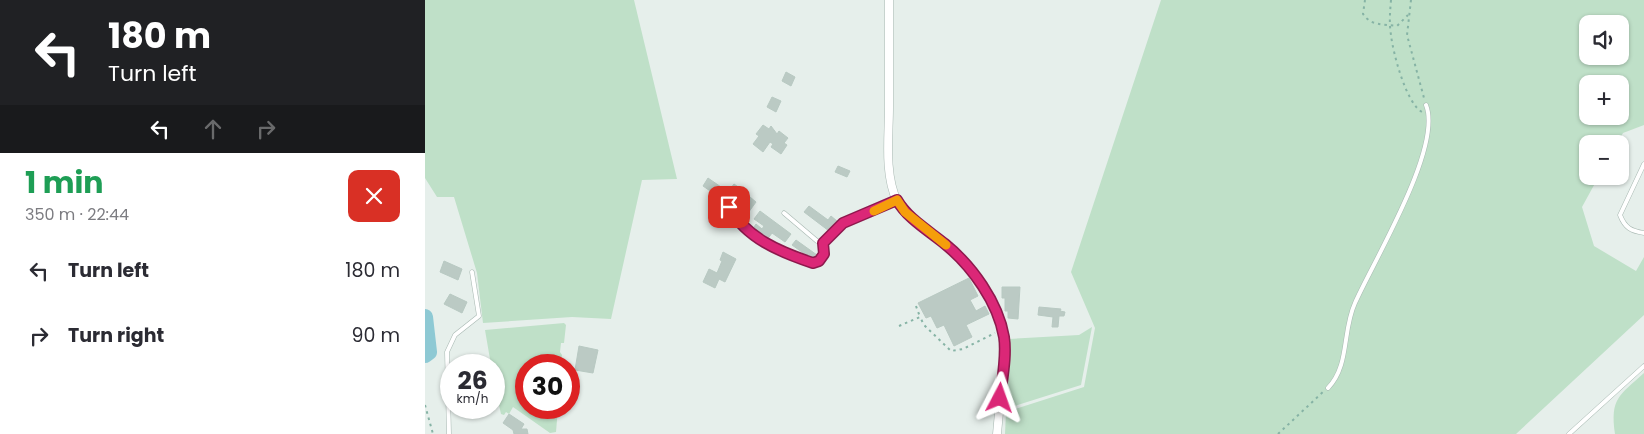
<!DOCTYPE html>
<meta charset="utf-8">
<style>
body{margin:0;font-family:Poppins,sans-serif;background:#f7f7f7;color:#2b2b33;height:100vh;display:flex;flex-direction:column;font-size:19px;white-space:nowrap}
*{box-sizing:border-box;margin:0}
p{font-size:16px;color:#7c7c81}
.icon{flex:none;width:28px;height:28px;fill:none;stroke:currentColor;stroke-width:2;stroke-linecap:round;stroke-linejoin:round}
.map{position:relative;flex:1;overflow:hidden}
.side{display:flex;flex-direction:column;background:#fff;width:425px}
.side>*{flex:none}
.top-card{background:#202124;color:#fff;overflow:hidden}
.tools{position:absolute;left:1154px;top:15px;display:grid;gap:10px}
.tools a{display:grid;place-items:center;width:50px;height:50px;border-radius:10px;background:#fff;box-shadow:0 1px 4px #0004;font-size:25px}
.speed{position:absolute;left:15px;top:354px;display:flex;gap:10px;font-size:25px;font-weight:700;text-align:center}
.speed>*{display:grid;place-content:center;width:65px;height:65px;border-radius:50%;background:#fff;box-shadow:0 1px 4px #0004;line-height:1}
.speed small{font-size:12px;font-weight:400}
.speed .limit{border:8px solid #d22;background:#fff;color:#111}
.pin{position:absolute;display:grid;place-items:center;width:42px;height:42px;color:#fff;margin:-21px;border-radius:10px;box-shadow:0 2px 8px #0006}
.me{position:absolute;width:55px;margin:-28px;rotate:4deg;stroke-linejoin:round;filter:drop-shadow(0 0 4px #0008)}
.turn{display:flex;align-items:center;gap:18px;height:105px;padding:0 25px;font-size:22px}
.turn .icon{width:65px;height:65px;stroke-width:2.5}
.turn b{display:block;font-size:35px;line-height:42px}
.lanes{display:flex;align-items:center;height:48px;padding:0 25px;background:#0003;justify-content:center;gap:25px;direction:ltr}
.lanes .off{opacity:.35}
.round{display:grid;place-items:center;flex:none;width:52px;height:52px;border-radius:10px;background:#f7f7f7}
.head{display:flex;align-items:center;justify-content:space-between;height:85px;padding:0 25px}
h1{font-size:30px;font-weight:700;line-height:38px;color:#1e9e55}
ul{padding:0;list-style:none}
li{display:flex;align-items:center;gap:15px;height:65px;padding:0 25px}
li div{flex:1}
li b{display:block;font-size:19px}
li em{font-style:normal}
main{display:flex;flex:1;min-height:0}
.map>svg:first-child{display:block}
.green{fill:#bfe0c8;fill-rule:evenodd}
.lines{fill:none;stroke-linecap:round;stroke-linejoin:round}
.river{stroke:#8ec9d4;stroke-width:16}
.building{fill:#bbcac4;stroke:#b8c9c2}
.service-casing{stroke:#a8b8b2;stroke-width:5}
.minor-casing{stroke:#a8b8b2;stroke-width:9}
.path{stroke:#86b3a5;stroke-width:2;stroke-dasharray:2.5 4;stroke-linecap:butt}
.service{stroke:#fff;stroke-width:4}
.minor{stroke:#fff;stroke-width:8}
.route-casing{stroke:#8e194d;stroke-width:12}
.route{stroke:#db2777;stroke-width:9}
.slow{stroke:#f59e0b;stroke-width:9}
</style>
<main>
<section class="side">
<div class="top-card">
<div class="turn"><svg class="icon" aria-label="left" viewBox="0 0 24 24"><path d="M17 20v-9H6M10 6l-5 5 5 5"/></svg><div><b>180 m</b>Turn left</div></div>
<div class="lanes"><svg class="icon" aria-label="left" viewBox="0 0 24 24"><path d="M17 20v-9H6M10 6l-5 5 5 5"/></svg><svg class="icon off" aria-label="ahead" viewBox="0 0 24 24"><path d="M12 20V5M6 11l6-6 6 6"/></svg><svg class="icon off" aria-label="right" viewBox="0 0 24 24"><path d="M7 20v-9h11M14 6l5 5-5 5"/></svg></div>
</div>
<div class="head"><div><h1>1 min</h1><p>350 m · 22:44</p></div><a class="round" style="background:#d93025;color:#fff"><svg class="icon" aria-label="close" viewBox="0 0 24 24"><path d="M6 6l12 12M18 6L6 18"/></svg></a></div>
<ul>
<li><svg class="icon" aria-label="left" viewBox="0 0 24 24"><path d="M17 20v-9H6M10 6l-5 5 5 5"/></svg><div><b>Turn left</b></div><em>180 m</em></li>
<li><svg class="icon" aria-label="right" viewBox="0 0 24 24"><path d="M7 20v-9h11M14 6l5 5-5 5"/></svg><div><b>Turn right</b></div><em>90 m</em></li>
</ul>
</section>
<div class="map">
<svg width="1219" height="434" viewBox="0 0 1219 434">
<rect width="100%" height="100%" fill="#e6efeb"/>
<!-- green -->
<g class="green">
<polygon points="0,0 209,0 252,179 217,180 186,319 147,317 58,323 52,273 29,197 12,197 0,178"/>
<path d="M736,0H1219V125L1198,133L1192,144H1162V176H1174L1157,207L1169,246L1211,271L1219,257V315L1091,434H580L581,412L659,387L670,328L646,272ZM1162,24H1195V56H1162ZM1162,84H1195V116H1162Z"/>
<polygon points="139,323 141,325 139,343 136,343 135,352 137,355 135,365 101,365 101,408 133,408 131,432 125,433 88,407 84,414 81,412 79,415 76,414 69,383 69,365 66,365 60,330"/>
<polygon points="667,327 656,385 580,409 584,339 654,335"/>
<path d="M1219,373V434H1190C1185,398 1194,396 1219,373Z"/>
</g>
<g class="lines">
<!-- river -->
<polyline class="river" points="0,317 4,352 0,355"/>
</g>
<!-- building -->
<g class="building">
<polygon points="361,72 370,77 366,86 357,81"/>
<polygon points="347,97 356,101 351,112 342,107"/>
<polygon points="338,125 344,129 346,126 352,134 354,131 363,138 359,143 362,145 356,154 346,147 348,144 345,142 338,152 328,144 334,136 331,134"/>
<polygon points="413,166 425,171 422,177 410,172"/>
<polygon points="283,178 296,187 291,195 278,186"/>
<polygon points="309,184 322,193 317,200 321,203 325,197 331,202 323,213 305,203 308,198 302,193"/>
<polygon points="384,206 403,220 406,216 412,221 404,231 379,212"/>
<polygon points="335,211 366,234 360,242 347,233 342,240 327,230 331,224 337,229 339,226 329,219"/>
<polygon points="371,240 392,255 388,260 367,245"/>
<polygon points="298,252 311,259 300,282 294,279 290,288 278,282 284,269 292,273 297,261 295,260"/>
<polygon points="19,261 37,269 33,280 15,272"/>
<polygon points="544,278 553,296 545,300 551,311 560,306 564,314 541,325 547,337 529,346 519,325 512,328 506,316 501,318 493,303"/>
<polygon points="577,287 595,287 593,319 583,318 583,311 580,311 580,298 577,298"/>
<polygon points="25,294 42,302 37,313 19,304"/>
<polygon points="614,307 636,309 635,311 640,312 639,316 634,316 633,327 627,327 628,317 613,315"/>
<polygon points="154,346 173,350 168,373 150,370"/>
<polygon points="84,414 99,424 96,429 102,429 103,434 89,434 88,430 78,423"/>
</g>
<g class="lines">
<!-- service casing -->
<g class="service-casing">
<g id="service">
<path d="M1219,164L1195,215C1200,228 1206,231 1219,233"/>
<path d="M304,207C321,238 355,252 387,263L394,261L399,254L398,243L418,223L472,200"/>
<polyline points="359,213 392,241 398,243"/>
<path d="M903,388C925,365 917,331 930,303C948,262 1018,147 1001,105"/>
<polyline points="24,434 22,352 30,335 54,316 47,272"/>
<polyline points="1144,434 1219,366"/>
</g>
</g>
<!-- minor casing -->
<g class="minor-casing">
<path id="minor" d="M464,0C464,36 464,71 464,107C464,136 459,174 472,201C479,215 496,225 508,234C543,262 576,300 580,347L572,434"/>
</g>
<!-- path -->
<g class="path">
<path d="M940,0L938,14C946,26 958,24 972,26L983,15"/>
<path d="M966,0C965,12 964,23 966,35C968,53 981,103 997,112"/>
<polyline points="986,0 982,35 999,98"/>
<polyline points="491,306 495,317"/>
<polyline points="474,326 495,317 499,325 526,351 538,349 570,333"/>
<polyline points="0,405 8,434"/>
<polyline points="853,434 899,391"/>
</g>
<!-- service -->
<use href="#service" class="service"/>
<!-- minor -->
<use href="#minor" class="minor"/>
</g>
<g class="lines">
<!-- route casing -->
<g class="route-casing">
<path id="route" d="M304,207C321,238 355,252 388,263L394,261L399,254L398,243L418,223L472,200C482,218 504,231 520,244C547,266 573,302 579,337C582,356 577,379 575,398"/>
</g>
<!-- route -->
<use href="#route" class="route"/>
<!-- slow -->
<polyline class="slow" points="449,211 472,200 480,212 521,245"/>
</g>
</svg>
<div class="tools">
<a><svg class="icon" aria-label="sound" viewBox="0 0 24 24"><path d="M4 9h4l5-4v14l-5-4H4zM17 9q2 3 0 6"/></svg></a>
<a>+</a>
<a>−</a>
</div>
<div class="speed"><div>26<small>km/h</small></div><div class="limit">30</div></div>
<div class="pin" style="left:304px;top:207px;background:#d93025"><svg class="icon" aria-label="arrive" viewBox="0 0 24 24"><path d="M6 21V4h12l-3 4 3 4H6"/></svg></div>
<svg class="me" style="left:575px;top:398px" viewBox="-20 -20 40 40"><path d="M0-17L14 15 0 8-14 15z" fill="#db2777" stroke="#fff" stroke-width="4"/></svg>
</div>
</main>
